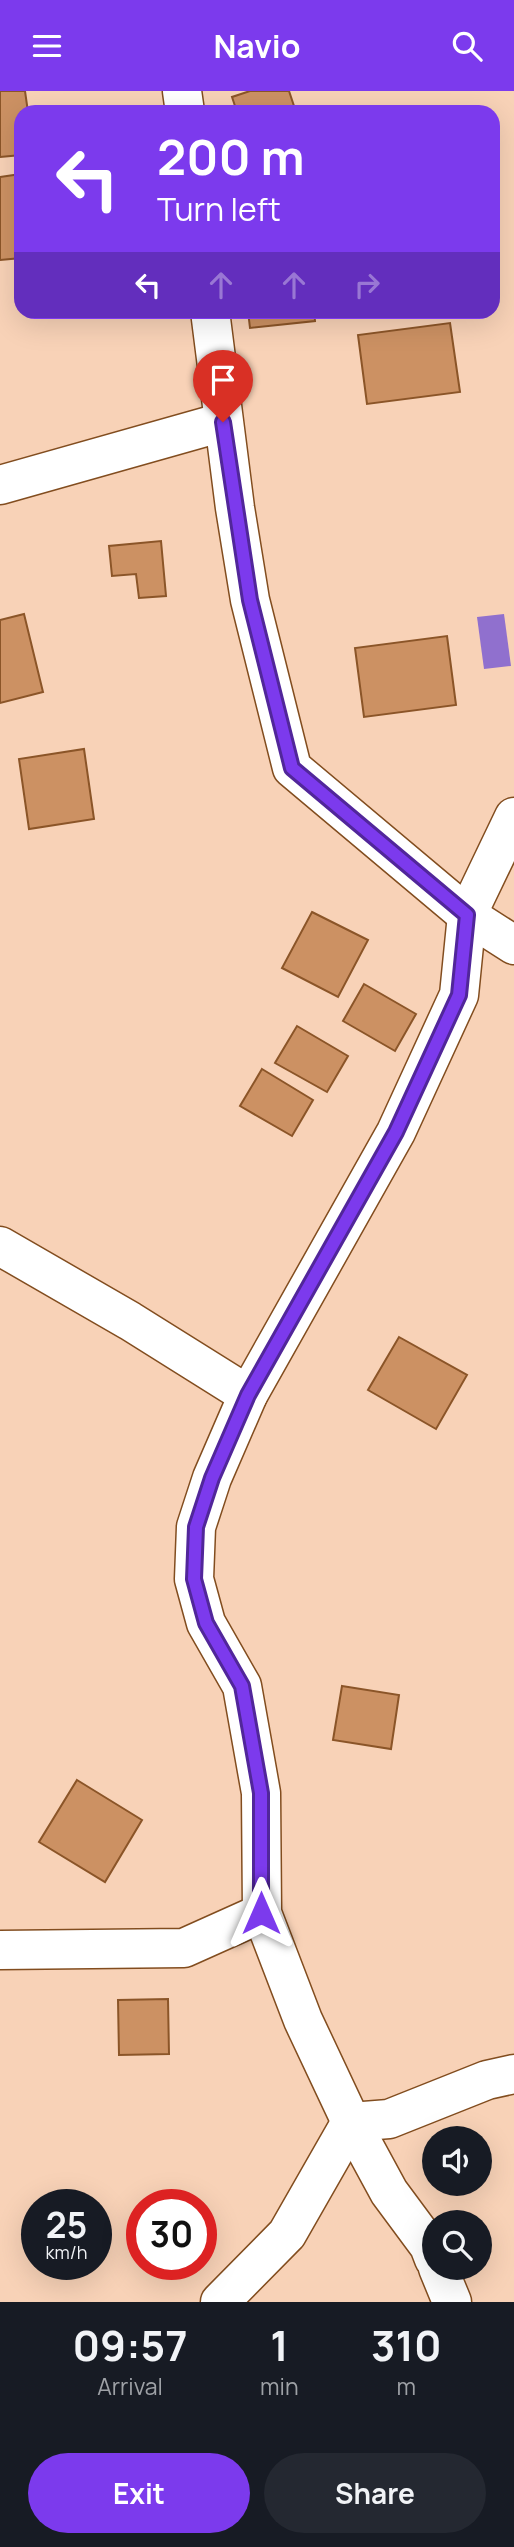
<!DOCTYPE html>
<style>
body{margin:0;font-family:Manrope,sans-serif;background:#242831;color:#f1f3f6;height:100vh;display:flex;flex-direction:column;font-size:26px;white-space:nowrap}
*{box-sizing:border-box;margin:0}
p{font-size:23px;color:#9ea1a6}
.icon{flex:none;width:38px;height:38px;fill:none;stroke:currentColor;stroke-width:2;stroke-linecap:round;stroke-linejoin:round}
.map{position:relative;height:2211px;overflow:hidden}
.details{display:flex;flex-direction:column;background:#171b24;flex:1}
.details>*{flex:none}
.top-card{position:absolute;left:14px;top:14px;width:486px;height:214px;border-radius:21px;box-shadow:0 7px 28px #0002;background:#7c3aed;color:#fff;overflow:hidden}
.tools{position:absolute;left:422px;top:2035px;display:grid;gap:14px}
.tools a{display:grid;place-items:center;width:70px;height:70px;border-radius:50%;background:#171b24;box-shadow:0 7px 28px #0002;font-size:35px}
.speed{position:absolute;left:21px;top:2098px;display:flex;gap:14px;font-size:35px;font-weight:700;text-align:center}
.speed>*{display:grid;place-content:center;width:91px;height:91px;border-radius:50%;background:#171b24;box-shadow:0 7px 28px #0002;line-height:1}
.speed small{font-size:18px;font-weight:400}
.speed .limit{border:10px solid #d22;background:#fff;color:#111}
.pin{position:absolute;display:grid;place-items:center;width:60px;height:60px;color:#fff;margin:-72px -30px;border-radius:50% 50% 50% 0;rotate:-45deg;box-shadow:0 0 7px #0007}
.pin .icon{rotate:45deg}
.me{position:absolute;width:77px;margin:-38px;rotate:0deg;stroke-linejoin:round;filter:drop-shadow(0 0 5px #0008)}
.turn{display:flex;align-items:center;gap:24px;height:147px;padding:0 28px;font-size:32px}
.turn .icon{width:91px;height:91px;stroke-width:2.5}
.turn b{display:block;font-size:49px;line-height:60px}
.lanes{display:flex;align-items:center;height:66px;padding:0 28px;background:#0003;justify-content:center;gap:35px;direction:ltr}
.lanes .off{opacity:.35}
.eta{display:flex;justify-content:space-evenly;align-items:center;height:119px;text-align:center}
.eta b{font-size:42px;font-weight:700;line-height:49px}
.button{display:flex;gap:14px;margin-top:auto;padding:14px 28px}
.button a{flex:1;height:80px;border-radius:42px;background:#7c3aed;color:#fff;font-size:28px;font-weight:700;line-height:80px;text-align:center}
.button a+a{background:#242831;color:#f1f3f6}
header{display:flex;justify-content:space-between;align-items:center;height:91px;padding:0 28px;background:#7c3aed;color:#fff;font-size:32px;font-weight:700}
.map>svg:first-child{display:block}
.water{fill:#9070ce}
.building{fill:#cc9163;stroke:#8b5528;stroke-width:2}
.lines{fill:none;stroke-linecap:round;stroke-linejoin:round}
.minor-casing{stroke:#824d1f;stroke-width:41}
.minor{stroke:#fff;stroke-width:38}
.route-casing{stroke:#51269a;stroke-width:18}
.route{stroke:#7c3aed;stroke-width:12}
</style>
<header><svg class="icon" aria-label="menu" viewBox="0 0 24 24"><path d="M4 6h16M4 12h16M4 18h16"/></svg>Navio<svg class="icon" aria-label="search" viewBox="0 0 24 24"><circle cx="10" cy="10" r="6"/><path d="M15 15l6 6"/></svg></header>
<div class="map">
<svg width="514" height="2211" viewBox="0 0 514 2211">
<rect width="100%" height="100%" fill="#f8d2b7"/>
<!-- water -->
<polygon class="water" points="504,523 511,575 484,578 477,526"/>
<!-- building -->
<g class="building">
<polygon points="0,0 25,0 28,21 21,21 21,64 0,66"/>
<polygon points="250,0 289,0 296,21 237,21 232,6"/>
<polygon points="21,83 21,167 0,169 0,86"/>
<polygon points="248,220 314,220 315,230 250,237"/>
<polygon points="450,232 460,301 367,313 358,244"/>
<polygon points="161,450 166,505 139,507 136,483 112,485 109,455"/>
<polygon points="24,523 43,601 0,612 0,529"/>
<polygon points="447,545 456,614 364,626 355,557"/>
<polygon points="84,658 94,728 29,738 19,668"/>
<polygon points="312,821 368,849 338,906 282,877"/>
<polygon points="364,893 416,923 395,960 343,930"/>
<polygon points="297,935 348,965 327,1001 275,972"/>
<polygon points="262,978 313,1009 292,1045 240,1015"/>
<polygon points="399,1246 467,1284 436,1338 368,1299"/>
<polygon points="342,1595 399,1604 391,1658 333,1649"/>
<polygon points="77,1689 142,1729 105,1791 39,1751"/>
<polygon points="168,1908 169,1963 119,1964 118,1909"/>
</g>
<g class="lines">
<!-- minor casing -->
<g class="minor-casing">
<g id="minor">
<polyline points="182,0 185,21"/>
<polyline points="210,220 235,417 250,509 292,677 467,824 514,854"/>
<polyline points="0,394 223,331"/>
<polyline points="0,1155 130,1230 248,1304"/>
<polyline points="0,1859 184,1857 262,1822"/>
<polyline points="351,2031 389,2028 487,1989 514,1983"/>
<polyline points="434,2168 429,2155 389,2101 351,2031 303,1929 262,1822 261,1702 242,1595 206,1532 194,1488 196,1436 212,1387 248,1304 396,1041 459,904 467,824 514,726"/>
<polyline points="438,2177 452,2211"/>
<polyline points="220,2211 287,2143 351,2031"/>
</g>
</g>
<!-- minor -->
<use href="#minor" class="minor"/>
</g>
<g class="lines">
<!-- route casing -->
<g class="route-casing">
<polyline id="route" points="223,331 250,509 292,677 467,824 459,904 396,1041 248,1304 212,1387 196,1436 194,1488 206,1532 242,1595 261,1702 261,1822"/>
</g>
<!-- route -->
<use href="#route" class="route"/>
</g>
</svg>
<div class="tools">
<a><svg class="icon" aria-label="sound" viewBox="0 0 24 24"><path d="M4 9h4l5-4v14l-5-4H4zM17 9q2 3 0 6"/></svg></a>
<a><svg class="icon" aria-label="search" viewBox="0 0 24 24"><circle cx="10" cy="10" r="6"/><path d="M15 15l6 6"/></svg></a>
</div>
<div class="speed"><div>25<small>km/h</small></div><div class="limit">30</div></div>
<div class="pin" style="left:223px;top:331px;background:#d93025"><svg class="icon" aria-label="arrive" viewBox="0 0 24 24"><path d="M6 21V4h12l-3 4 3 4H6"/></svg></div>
<svg class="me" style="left:261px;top:1822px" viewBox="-20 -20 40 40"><path d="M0-17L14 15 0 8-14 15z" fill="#7c3aed" stroke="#fff" stroke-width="4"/></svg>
<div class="top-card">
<div class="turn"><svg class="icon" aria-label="left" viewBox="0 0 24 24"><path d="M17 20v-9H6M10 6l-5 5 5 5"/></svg><div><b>200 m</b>Turn left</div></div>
<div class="lanes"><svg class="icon" aria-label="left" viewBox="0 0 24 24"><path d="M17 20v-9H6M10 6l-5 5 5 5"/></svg><svg class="icon off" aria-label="ahead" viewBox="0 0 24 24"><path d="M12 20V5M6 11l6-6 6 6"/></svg><svg class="icon off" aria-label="ahead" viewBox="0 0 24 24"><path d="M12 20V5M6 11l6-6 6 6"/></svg><svg class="icon off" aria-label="right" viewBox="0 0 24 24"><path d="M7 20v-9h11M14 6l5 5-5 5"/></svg></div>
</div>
</div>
<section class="details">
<div class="eta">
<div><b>09:57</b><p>Arrival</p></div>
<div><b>1</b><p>min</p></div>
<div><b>310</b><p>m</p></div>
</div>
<div class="button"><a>Exit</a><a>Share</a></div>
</section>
